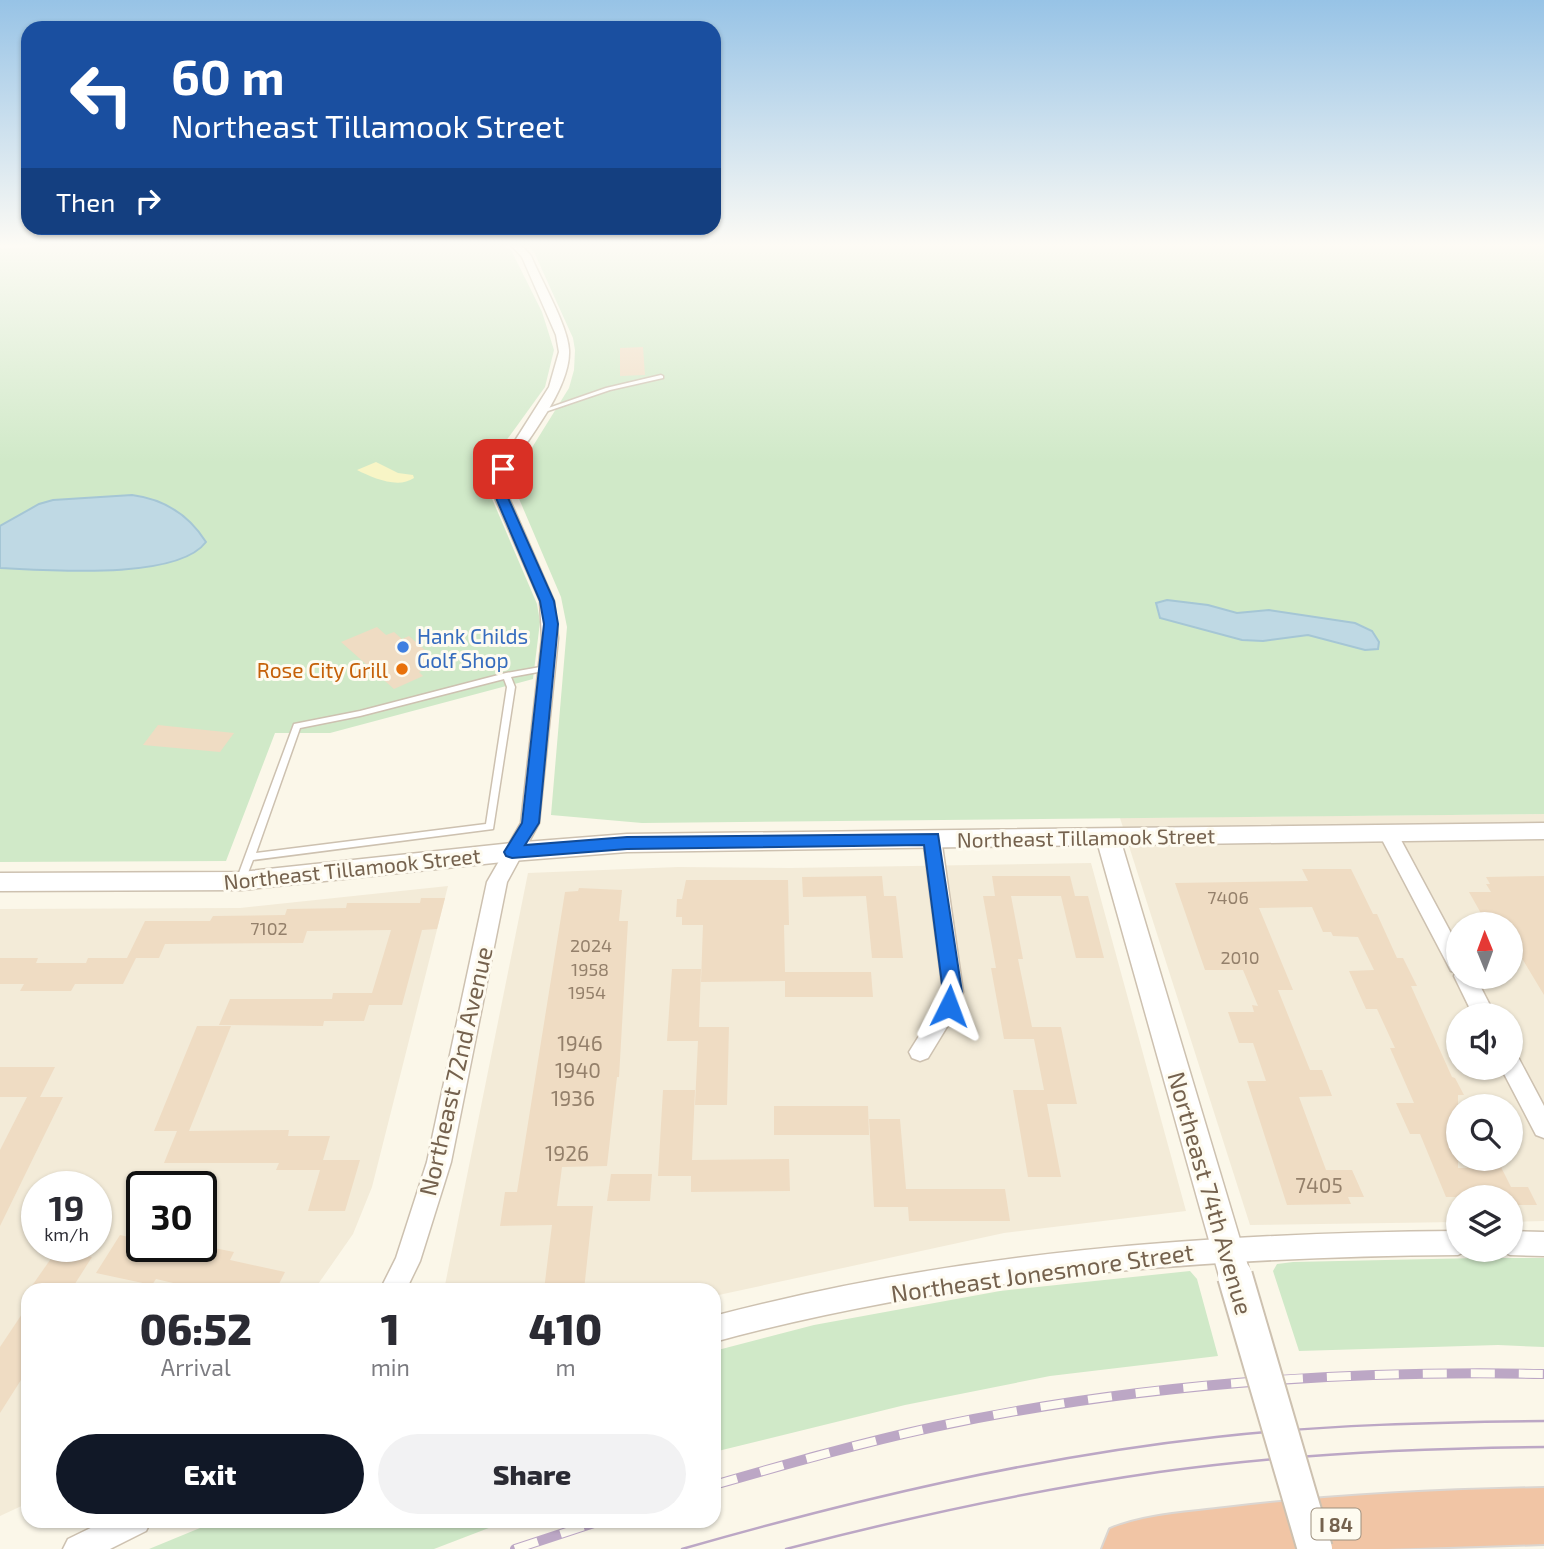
<!DOCTYPE html>
<style>
body{margin:0;font-family:"Exo 2",sans-serif;background:#f2f2f3;color:#2b2b33;height:100vh;display:flex;flex-direction:column;font-size:26px;white-space:nowrap}
*{box-sizing:border-box;margin:0}
p{font-size:23px;color:#7c7c81}
.icon{flex:none;width:38px;height:38px;fill:none;stroke:currentColor;stroke-width:2;stroke-linecap:round;stroke-linejoin:round}
.map{position:relative;flex:1;overflow:hidden}
.side{position:absolute;left:21px;top:1283px;width:700px;height:245px;display:flex;flex-direction:column;background:#fff;border-radius:21px;box-shadow:0 2px 5px #0004}
.side>*{flex:none}
.banner{position:absolute;left:21px;top:21px;width:700px;height:214px;border-radius:21px;box-shadow:0 2px 5px #0004;background:#1a4fa0;color:#fff;overflow:hidden}
.needle{width:46px;rotate:359deg}
.fabs{position:absolute;left:1446px;top:912px;display:grid;gap:14px}
.fabs a{display:grid;place-items:center;width:77px;height:77px;border-radius:50%;background:#fff;box-shadow:0 2px 5px #0004;font-size:35px}
.speed{position:absolute;left:21px;top:1171px;display:flex;gap:14px;font-size:35px;font-weight:700;text-align:center}
.speed>*{display:grid;place-content:center;width:91px;height:91px;border-radius:50%;background:#fff;box-shadow:0 2px 5px #0004;line-height:1}
.speed small{font-size:18px;font-weight:400}
.speed .limit{border:4px solid #111;border-radius:10px;background:#fff;color:#111}
.pin{position:absolute;display:grid;place-items:center;width:60px;height:60px;color:#fff;margin:-30px;border-radius:14px;box-shadow:0 4px 10px #0006}
.me{position:absolute;width:77px;margin:-38px;rotate:3deg;stroke-linejoin:round;filter:drop-shadow(0 0 5px #0008)}
.turn{display:flex;align-items:center;gap:24px;height:147px;padding:0 35px;font-size:32px}
.turn .icon{width:91px;height:91px;stroke-width:2.5}
.turn b{display:block;font-size:49px;line-height:60px}
.then{display:flex;align-items:center;height:66px;padding:0 35px;background:#0003;gap:14px;font-size:26px}
.eta{display:flex;justify-content:space-evenly;align-items:center;height:119px;text-align:center}
.eta b{font-size:42px;font-weight:800;line-height:49px}
.button{display:flex;gap:14px;margin-top:auto;padding:14px 35px}
.button a{flex:1;height:80px;border-radius:42px;background:#111827;color:#fff;font-size:28px;font-weight:800;line-height:80px;text-align:center}
.button a+a{background:#f2f2f3;color:#2b2b33}
.map>svg:first-child{display:block}
.residential{fill:#f3ebd8;fill-rule:evenodd}
.green{fill:#d0e9c8}
.sand{fill:#f8f5c6}
.water{fill:#bfd9e4;stroke:#a5c6d5;stroke-width:2}
.building{fill:#efdcc3}
.lines{fill:none;stroke-linecap:round;stroke-linejoin:round}
.service-casing{stroke:#cdc1b0;stroke-width:3}
.minor-casing{stroke:#cdc1b0;stroke-width:3}
.tertiary-casing{stroke:#cdc1b0;stroke-width:3}
.motorway-casing{stroke:#dbd6d1;stroke-width:4}
.service{fill:#fff;fill-rule:evenodd}
.minor{fill:#fff;fill-rule:evenodd}
.tertiary{fill:#fff;fill-rule:evenodd}
.motorway{fill:#f1c5a5;fill-rule:evenodd}
.tram{stroke:#bca7c5;stroke-width:2.5}
.rail-casing{stroke:#bca7c5;stroke-width:10}
.rail{stroke:#fefbf0;stroke-width:8;stroke-dasharray:24;stroke-linecap:butt}
.tertiary-bridge-casing{stroke:#cdc1b0;stroke-width:38;stroke-linecap:butt}
.tertiary-bridge{stroke:#fff;stroke-width:34}
.route{fill:#1a73e8;stroke:#114b97;stroke-width:2}
.shop-dot{fill:#3f7fe0;stroke:#fefbf0;stroke-width:2.5}
.food-dot{fill:#e8710a;stroke:#fefbf0;stroke-width:2.5}
.labels{text-anchor:middle;dominant-baseline:central;stroke-width:6;stroke-linejoin:round;paint-order:stroke}
.number-label{font-size:18px;fill:#94806b}
.shield{fill:#fefbf0;stroke:#9e907f;stroke-width:2}
.shield-label{font-size:19px;font-weight:bold;fill:#75624e}
.shop-label{font-size:21px;fill:#366cbe;stroke:#fefbf0;text-anchor:start}
.food-label{font-size:21px;fill:#c56008;stroke:#fefbf0;text-anchor:end}
.street-label{font-size:21px;fill:#75624e;stroke:#fefbf0}
.near-number-label{font-size:21px;fill:#94806b}
.near-street-label{font-size:24px;fill:#75624e;stroke:#fefbf0}
</style>
<div class="map">
<svg width="1544" height="1549" viewBox="0 0 1544 1549">
<rect width="100%" height="100%" fill="#fbf7e9"/>
<!-- residential -->
<g class="residential">
<path d="M1544,814V1221L1510,1222V1197H1458V1222L1250,1225L1120,818ZM1458,924H1510V976H1458ZM1458,1015H1510V1068H1458ZM1458,1106H1510V1158H1458Z"/>
<polygon points="1091,863 1186,1211 1004,1233 714,1296 714,1290 444,1290 528,873 678,867 790,868"/>
<path d="M448,886L372,1187L353,1234L314,1290H28V1503L0,1516V909L240,908ZM37,1186H96V1246H37ZM142,1186H201V1246H142Z"/>
</g>
<!-- green -->
<g class="green">
<polygon points="40,246 504,246 511,250 542,312 554,350 545,387 490,463 484,480 537,604 540,622 533,679 330,733 275,733 226,861 0,862 0,249"/>
<polygon points="528,246 1544,246 1544,814 642,823 551,815 567,627 561,597 517,494 515,475 569,388 574,370 575,350 573,338 534,252"/>
<polygon points="1478,1258 1544,1258 1544,1347 1498,1345 1299,1351 1273,1271 1277,1264 1293,1262"/>
<polygon points="1190,1271 1197,1279 1218,1356 1050,1376 905,1405 714,1452 714,1351 814,1325 1000,1291"/>
<polygon points="217,1521 507,1521 434,1549 149,1549"/>
</g>
<!-- sand -->
<path class="sand" d="M376,462L398,473L413,475L414,478C398,489 373,478 357,470Z"/>
<!-- water -->
<g class="water">
<path d="M132,495C163,499 189,515 206,542C177,581 46,570 0,568V526L39,504L53,500Z"/>
<polygon points="1167,600 1208,605 1237,613 1269,610 1355,623 1372,631 1379,642 1378,649 1365,650 1308,635 1263,641 1242,640 1160,618 1156,603"/>
</g>
<!-- building -->
<g class="building">
<polygon points="643,347 645,375 620,376 620,348"/>
<polygon points="377,627 386,635 394,632 402,639 409,636 440,663 419,672 423,676 394,689 341,642"/>
<polygon points="158,725 234,733 220,752 143,745"/>
<polygon points="1302,869 1351,869 1373,914 1377,914 1397,958 1403,958 1417,986 1411,986 1452,1077 1455,1078 1464,1095 1458,1095 1458,1168 1501,1167 1511,1187 1528,1187 1537,1205 1510,1205 1510,1197 1446,1197 1420,1134 1410,1134 1396,1103 1414,1103 1390,1048 1395,1048 1377,1009 1366,1009 1349,971 1374,970 1358,937 1333,936 1331,932 1323,932 1312,907 1259,908 1293,990 1278,990 1310,1070 1322,1070 1332,1096 1299,1097 1326,1170 1352,1170 1364,1197 1348,1197 1351,1204 1287,1205 1247,1081 1266,1081 1253,1043 1239,1043 1228,1012 1254,1012 1252,1005 1258,1006 1243,970 1205,970 1175,883 1308,881"/>
<polygon points="882,876 884,896 896,896 903,958 872,958 866,896 803,897 802,877"/>
<polygon points="992,876 1070,876 1075,896 1088,896 1104,958 1076,958 1061,896 1011,896 1023,959 1018,959 1032,1027 1061,1027 1077,1104 1047,1104 1061,1177 1028,1177 1013,1090 1044,1090 1034,1039 1004,1039 991,968 996,968 983,896 995,896"/>
<polygon points="1544,876 1544,995 1514,945 1510,945 1510,924 1487,924 1469,892 1491,892 1486,884 1490,884 1486,877"/>
<polygon points="686,880 788,880 789,925 784,925 785,972 871,972 873,997 785,997 785,981 701,982 703,925 682,925 682,917 676,917 677,899 682,899"/>
<polygon points="579,888 622,890 619,921 628,921 619,1077 617,1077 607,1166 562,1167 557,1206 593,1206 584,1290 544,1290 552,1225 500,1226 505,1192 517,1192 565,892 578,891"/>
<polygon points="421,898 445,898 437,929 422,930 402,1005 369,1005 364,1021 324,1021 323,1026 219,1025 230,999 332,999 333,993 372,993 391,930 307,931 303,943 165,944 159,958 127,958 145,921 210,921 213,916 285,915 287,909 346,908 347,903 420,903"/>
<polygon points="0,958 38,958 36,963 86,963 88,958 136,958 123,984 75,984 71,991 20,991 24,984 0,984"/>
<polygon points="672,969 701,969 699,1027 729,1027 727,1105 695,1105 698,1041 667,1041"/>
<polygon points="197,1026 231,1026 189,1131 289,1130 288,1136 330,1136 323,1160 360,1160 345,1211 308,1211 320,1170 276,1170 279,1163 164,1163 177,1131 154,1131"/>
<polygon points="0,1067 55,1067 40,1097 63,1097 0,1226 0,1150 27,1097 0,1097"/>
<polygon points="663,1090 695,1090 692,1160 789,1159 790,1191 691,1192 691,1176 658,1176"/>
<polygon points="774,1106 868,1106 869,1135 774,1135"/>
<polygon points="869,1119 900,1119 906,1189 1005,1189 1010,1221 909,1221 908,1207 874,1207"/>
<polygon points="611,1174 652,1174 650,1201 607,1201"/>
<polygon points="120,1235 142,1240 142,1246 204,1246 234,1252 230,1260 285,1272 276,1290 203,1290 156,1279 152,1285 96,1273"/>
<polygon points="57,1250 92,1257 71,1290 29,1290"/>
<polygon points="28,1305 28,1369 0,1413 0,1347"/>
</g>
<g class="lines">
<!-- service casing -->
<g class="service-casing">
<g id="service">
<polygon points="661,375 663,376 663,378 610,390 542,413 537,412 606,388"/>
<path d="M546,666H549L550,668L549,670L511,677L515,687L493,829L253,860L244,883H238L236,881L294,724L360,711L506,673ZM504,679L507,687L486,824L256,853L300,728L360,716Z"/>
</g>
</g>
<!-- minor casing -->
<g class="minor-casing">
<g id="minor">
<path d="M512,246H522L531,256C541,280 568,326 569,350C571,387 529,438 509,469L505,482L509,498L554,601L558,638L539,823L507,882L451,1162L420,1261L406,1290H380L396,1258L427,1162L487,882L521,823L542,638L540,601L495,498L493,482L497,469L549,387L559,352L556,335L522,257Z"/>
<polygon points="1387,826 1394,827 1458,946 1458,976 1475,976 1495,1015 1473,1015 1454,976 1456,972 1451,971 1378,832 1380,827"/>
<polygon points="932,831 939,833 941,838 963,992 956,1012 928,1058 920,1061 912,1058 909,1052 939,1004 943,992 923,838 925,833"/>
<polygon points="1510,1055 1518,1057 1544,1106 1544,1138 1536,1135 1501,1068 1510,1068"/>
<path d="M1458,1231V1250H1468L1458,1255C1209,1257 956,1276 714,1342V1316C956,1252 1208,1233 1458,1231Z"/>
<polygon points="1510,1231 1544,1232 1544,1256 1510,1255 1501,1251 1510,1250"/>
<polygon points="105,1521 151,1521 146,1531 110,1549 63,1549 68,1539"/>
</g>
</g>
<!-- tertiary casing -->
<g class="tertiary-casing">
<polygon id="tertiary" points="1544,823 1544,839 1122,845 1251,1276 1247,1287 1235,1292 1223,1287 1219,1276 1098,845 627,852 512,861 241,890 0,891 0,873 241,872 512,843 627,834"/>
</g>
<!-- motorway casing -->
<g class="motorway-casing">
<path id="motorway" d="M1544,1488V1544L1386,1549H1102L1110,1529C1146,1514 1187,1513 1225,1508C1331,1495 1437,1490 1544,1488Z"/>
</g>
<!-- service -->
<use href="#service" class="service"/>
<!-- minor -->
<use href="#minor" class="minor"/>
<!-- tertiary -->
<use href="#tertiary" class="tertiary"/>
<!-- motorway -->
<use href="#motorway" class="motorway"/>
<!-- tram -->
<g class="tram">
<path d="M682,1549C857,1499 1034,1457 1216,1437C1325,1425 1434,1422 1544,1421"/>
<path d="M786,1549C909,1517 1033,1490 1159,1472C1287,1454 1415,1448 1544,1447"/>
</g>
<!-- rail casing -->
<g class="rail-casing">
<g id="rail">
<path d="M714,1485C787,1464 860,1443 934,1427C1135,1384 1339,1370 1544,1374"/>
<polyline points="515,1549 600,1521"/>
</g>
</g>
<!-- rail -->
<use href="#rail" class="rail"/>
<!-- tertiary-bridge casing -->
<g class="tertiary-bridge-casing">
<polyline id="tertiary-bridge" points="1235,1276 1315,1549"/>
</g>
<!-- tertiary-bridge -->
<use href="#tertiary-bridge" class="tertiary-bridge"/>
</g>
<!-- sky -->
<linearGradient id="sky" x2="0" y2="1"><stop stop-color="#97c3e6"/><stop offset="0.53" stop-color="#fdfbf5"/><stop offset="1" stop-color="#fdfbf5" stop-opacity="0"/></linearGradient>
<rect width="1544" height="463" fill="url(#sky)"/>
<!-- route -->
<polygon class="route" points="503,465 509,469 505,491 554,601 558,624 539,823 525,845 627,837 938,834 962,992 955,1012 949,1014 942,1012 939,1006 943,992 924,845 627,849 512,858 506,856 504,852 522,823 544,624 540,601 493,491 497,469"/>
<!-- markers -->
<circle class="shop-dot" cx="403" cy="647" r="7"/>
<circle class="food-dot" cx="402" cy="669" r="7"/>
<g class="labels">
<!-- number labels -->
<g class="number-label">
<text x="1228" y="897">7406</text>
<text x="269" y="928">7102</text>
<text x="591" y="945">2024</text>
<text x="1240" y="957">2010</text>
<text x="590" y="969">1958</text>
<text x="587" y="992">1954</text>
</g>
<!-- shield labels -->
<rect class="shield" x="1311.5" y="1508.5" width="49" height="31" rx="5"/>
<g class="shield-label">
<text x="1336" y="1524">I 84</text>
</g>
<!-- shop labels -->
<g class="shop-label">
<text x="417" y="635">Hank Childs<tspan x="417" dy="24">Golf Shop</tspan></text>
</g>
<!-- food labels -->
<g class="food-label">
<text x="388" y="669">Rose City Grill</text>
</g>
<!-- street labels -->
<g class="street-label">
<text transform="translate(1086 837) rotate(-1)">Northeast Tillamook Street</text>
<text transform="translate(352 868) rotate(-6)">Northeast Tillamook Street</text>
</g>
<!-- near-number labels -->
<g class="near-number-label">
<text x="580" y="1042">1946</text>
<text x="578" y="1069">1940</text>
<text x="573" y="1097">1936</text>
<text x="567" y="1152">1926</text>
<text x="1319" y="1184">7405</text>
</g>
<!-- near-street labels -->
<g class="near-street-label">
<text transform="translate(455 1071) rotate(-77)">Northeast 72nd Avenue</text>
<text transform="translate(1211 1193) rotate(74)">Northeast 74th Avenue</text>
<text transform="translate(1042 1272) rotate(-8)">Northeast Jonesmore Street</text>
</g>
</g>
</svg>
<div class="fabs">
<a><svg class="needle" viewBox="-14 -14 28 28"><path d="M0-13l5 13h-10z" fill="#e53935"/><path d="M0 13l5-13h-10z" fill="#7c7c81"/></svg></a>
<a><svg class="icon" aria-label="sound" viewBox="0 0 24 24"><path d="M4 9h4l5-4v14l-5-4H4zM17 9q2 3 0 6"/></svg></a>
<a><svg class="icon" aria-label="search" viewBox="0 0 24 24"><circle cx="10" cy="10" r="6"/><path d="M15 15l6 6"/></svg></a>
<a><svg class="icon" aria-label="layers" viewBox="0 0 24 24"><path d="M12 4l9 5-9 5-9-5zM3 14l9 5 9-5"/></svg></a>
</div>
<div class="speed"><div>19<small>km/h</small></div><div class="limit">30</div></div>
<div class="pin" style="left:503px;top:469px;background:#d93025"><svg class="icon" aria-label="arrive" viewBox="0 0 24 24"><path d="M6 21V4h12l-3 4 3 4H6"/></svg></div>
<svg class="me" style="left:949px;top:1006px" viewBox="-20 -20 40 40"><path d="M0-17L14 15 0 8-14 15z" fill="#1a73e8" stroke="#fff" stroke-width="4"/></svg>
<div class="banner">
<div class="turn"><svg class="icon" aria-label="left" viewBox="0 0 24 24"><path d="M17 20v-9H6M10 6l-5 5 5 5"/></svg><div><b>60 m</b>Northeast Tillamook Street</div></div>
<div class="then">Then<svg class="icon" aria-label="right" viewBox="0 0 24 24"><path d="M7 20v-9h11M14 6l5 5-5 5"/></svg></div>
</div>
<section class="side">
<div class="eta">
<div><b>06:52</b><p>Arrival</p></div>
<div><b>1</b><p>min</p></div>
<div><b>410</b><p>m</p></div>
</div>
<div class="button"><a>Exit</a><a>Share</a></div>
</section>
</div>
